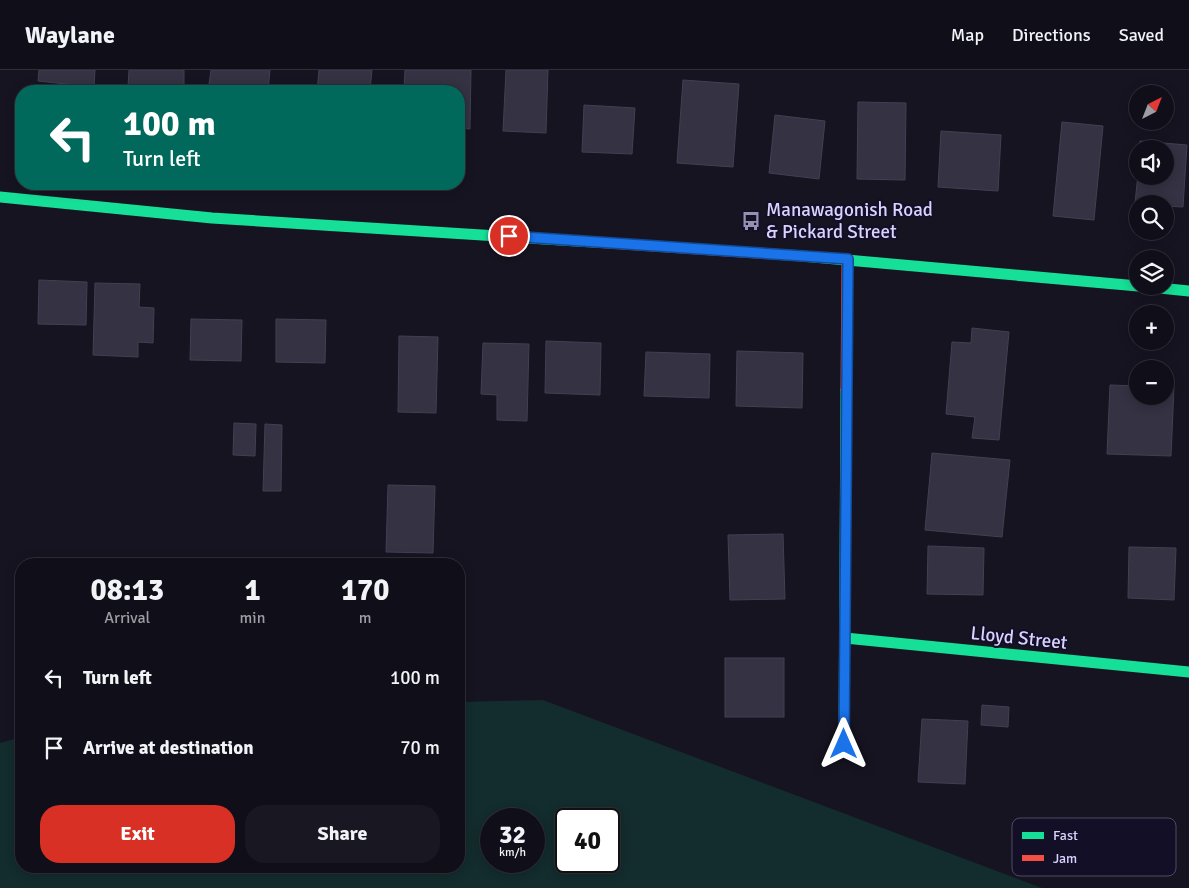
<!DOCTYPE html>
<meta charset="utf-8">
<style>
body{margin:0;font-family:Signika,sans-serif;background:#191822;color:#f1f3f6;height:100vh;display:flex;flex-direction:column;font-size:19px;white-space:nowrap}
*{box-sizing:border-box;margin:0}
p{font-size:16px;color:#9c9ca2}
.icon{flex:none;width:28px;height:28px;fill:none;stroke:currentColor;stroke-width:2;stroke-linecap:round;stroke-linejoin:round}
.map{position:relative;flex:1;overflow:hidden}
.sheet{position:absolute;left:15px;top:488px;width:450px;height:315px;display:flex;flex-direction:column;background:#100f19;border-radius:20px;box-shadow:0 2px 12px #0003,0 0 0 1px #302f38}
.sheet>*{flex:none}
.banner{position:absolute;left:15px;top:15px;width:450px;height:105px;border-radius:20px;box-shadow:0 2px 12px #0003,0 0 0 1px #302f38;background:#00695c;color:#fff;overflow:hidden}
.needle{width:32px;rotate:42deg}
.fabs{position:absolute;left:1129px;top:15px;display:grid;gap:10px}
.fabs a{display:grid;place-items:center;width:45px;height:45px;border-radius:50%;background:#100f19;box-shadow:0 2px 12px #0003,0 0 0 1px #302f38;font-size:25px}
.speed{position:absolute;left:480px;top:738px;display:flex;gap:10px;font-size:25px;font-weight:700;text-align:center}
.speed>*{display:grid;place-content:center;width:65px;height:65px;border-radius:50%;background:#100f19;box-shadow:0 2px 12px #0003,0 0 0 1px #302f38;line-height:1}
.speed small{font-size:12px;font-weight:400}
.speed .limit{border:2px solid #111;border-radius:8px;background:#fff;color:#111}
.pin{position:absolute;display:grid;place-items:center;width:42px;height:42px;color:#fff;margin:-21px;border:2px solid #fff;border-radius:50%;box-shadow:0 1px 5px #0007}
.me{position:absolute;width:55px;margin:-28px;rotate:0deg;stroke-linejoin:round;filter:drop-shadow(0 0 4px #0008)}
.turn{display:flex;align-items:center;gap:18px;height:105px;padding:0 25px;font-size:22px}
.turn .icon{width:65px;height:65px;stroke-width:2.5}
.turn b{display:block;font-size:35px;line-height:42px}
.eta{display:flex;justify-content:space-evenly;align-items:center;height:85px;text-align:center}
.eta b{font-size:30px;font-weight:700;line-height:35px}
.button{display:flex;gap:10px;margin-top:auto;padding:10px 25px}
.button a{flex:1;height:58px;border-radius:20px;background:#d93025;color:#fff;font-size:20px;font-weight:700;line-height:58px;text-align:center}
.button a+a{background:#191822;color:#f1f3f6}
ul{padding:0;list-style:none}
li{display:flex;align-items:center;gap:15px;height:70px;padding:0 25px}
li div{flex:1}
li b{display:block;font-size:19px}
li em{font-style:normal}
header{display:flex;align-items:center;gap:30px;box-sizing:border-box;height:70px;padding:0 25px;background:#100f19;border-bottom:1px solid #302f38}
header strong{font-size:24px}
nav{display:flex;gap:28px;margin-inline-start:auto;font-size:18px}
.map>svg:first-child{display:block}
.green{fill:#132c2d;fill-rule:evenodd}
.building{fill:#343243;stroke:#433f54}
.lines{fill:none;stroke-linecap:round;stroke-linejoin:round}
.fast{stroke:#16e098;stroke-width:11}
.jam{stroke:#f24e42;stroke-width:11}
.route-casing{stroke:#114b97;stroke-width:12}
.route{stroke:#1a73e8;stroke-width:9}
.labels{text-anchor:middle;dominant-baseline:central;stroke-width:4.5;stroke-linejoin:round;paint-order:stroke}
.poi-label{font-size:19px;fill:#d9d4ff;stroke:#130f26;text-anchor:start}
.street-label{font-size:19px;fill:#d9d4ff;stroke:#130f26}
.key{fill:#130f26;stroke:#4e4a67;stroke-width:1}
.key-label{font-size:14px;fill:#d9d4ff}
</style>
<header>
<strong>Waylane</strong>
<nav><a>Map</a><a>Directions</a><a>Saved</a></nav>
</header>
<div class="map">
<svg width="1189" height="818" viewBox="0 0 1189 818">
<rect width="100%" height="100%" fill="#161421"/>
<!-- green -->
<path class="green" d="M543,630L1042,818H0V673L21,667V796H459V632ZM491,749H534V791H491ZM566,749H609V791H566Z"/>
<!-- building -->
<g class="building">
<polygon points="39,0 95,0 94,17 38,11"/>
<polygon points="129,0 184,0 184,19 128,17"/>
<polygon points="211,0 270,0 268,21 208,21"/>
<polygon points="319,0 372,0 370,21 317,21"/>
<polygon points="405,0 471,0 470,59 459,58 459,21 404,21"/>
<polygon points="506,0 548,0 546,63 503,61"/>
<polygon points="683,10 739,14 733,97 677,93"/>
<polygon points="858,32 906,33 905,110 857,109"/>
<polygon points="584,35 635,38 632,84 582,82"/>
<polygon points="775,45 825,51 819,109 769,103"/>
<polygon points="1062,52 1103,56 1094,150 1053,146"/>
<polygon points="941,61 1001,65 998,121 938,117"/>
<polygon points="1140,71 1187,75 1183,137 1165,136 1165,134 1135,133 1138,104 1138,106 1165,106 1165,79 1139,79"/>
<polygon points="39,210 87,212 86,255 38,254"/>
<polygon points="95,213 140,214 139,237 154,238 153,273 138,272 138,287 93,285"/>
<polygon points="191,249 242,250 241,291 190,290"/>
<polygon points="276,249 326,250 325,293 276,292"/>
<polygon points="972,258 1009,262 999,370 972,368 975,347 946,344 952,272 971,273"/>
<polygon points="399,266 438,267 436,343 398,342"/>
<polygon points="546,271 601,273 600,325 545,323"/>
<polygon points="483,273 529,274 527,351 497,350 497,325 481,324"/>
<polygon points="737,281 803,283 802,338 736,336"/>
<polygon points="646,282 710,284 709,328 644,326"/>
<polygon points="1110,315 1138,316 1138,326 1165,326 1165,317 1174,317 1171,386 1107,384"/>
<polygon points="234,353 256,354 255,386 233,385"/>
<polygon points="265,354 282,355 281,421 263,421"/>
<polygon points="932,383 1010,390 1002,467 925,460"/>
<polygon points="388,415 435,416 433,483 386,482"/>
<polygon points="783,464 785,529 730,530 728,465"/>
<polygon points="928,476 984,478 983,525 927,524"/>
<polygon points="1129,477 1176,478 1174,530 1128,528"/>
<rect x="725" y="588" width="59" height="59"/>
<polygon points="982,635 1009,637 1008,657 981,655"/>
<polygon points="922,649 968,651 965,714 918,712"/>
</g>
<g class="lines">
<!-- fast -->
<g class="fast">
<polyline points="0,127 212,148 593,172"/>
<polyline points="802,186 1138,216"/>
<polyline points="1140,216 1189,221"/>
<polyline points="845,568 1189,602"/>
<polyline points="844,674 846,320"/>
</g>
<!-- jam -->
<g class="jam">
<polyline points="593,172 802,186"/>
<polyline points="846,320 847,189"/>
</g>
</g>
<g class="lines">
<!-- route casing -->
<g class="route-casing">
<polyline id="route" points="509,166 848,189 844,674"/>
</g>
<!-- route -->
<use href="#route" class="route"/>
</g>
<!-- icons -->
<defs>
<g id="bus-bare" transform="scale(1.5)"><path d="M-5-6H5V4H4V6H2V4H-2V6H-4V4H-5ZM-3.5-4V0h7V-4ZM-3.5 1.2v1.5H-2V1.2ZM2 1.2v1.5H3.5V1.2Z" fill="#9591b1" stroke="#130f26" stroke-width="2.5" paint-order="stroke"/></g>
</defs>
<g fill-rule="evenodd">
<use href="#bus-bare" x="751" y="151"/>
</g>
<g class="labels">
<!-- poi labels -->
<g class="poi-label">
<text x="766" y="140">Manawagonish Road<tspan x="766" dy="22">&amp; Pickard Street</tspan></text>
</g>
<!-- street labels -->
<g class="street-label">
<text transform="translate(1019 568) rotate(6)">Lloyd Street</text>
</g>
</g>
<!-- legend -->
<rect x="1012" y="748" width="164" height="58" rx="8" class="key"/>
<rect x="1022" y="762" width="22" height="7" fill="#16e098"/>
<rect x="1022" y="785" width="22" height="6" fill="#f24e42"/>
<g class="key-label">
<text x="1053" y="770">Fast</text>
<text x="1053" y="793">Jam</text>
</g>
</svg>
<div class="fabs">
<a><svg class="needle" viewBox="-14 -14 28 28"><path d="M0-13l5 13h-10z" fill="#e53935"/><path d="M0 13l5-13h-10z" fill="#9c9ca2"/></svg></a>
<a><svg class="icon" aria-label="sound" viewBox="0 0 24 24"><path d="M4 9h4l5-4v14l-5-4H4zM17 9q2 3 0 6"/></svg></a>
<a><svg class="icon" aria-label="search" viewBox="0 0 24 24"><circle cx="10" cy="10" r="6"/><path d="M15 15l6 6"/></svg></a>
<a><svg class="icon" aria-label="layers" viewBox="0 0 24 24"><path d="M12 4l9 5-9 5-9-5zM3 14l9 5 9-5"/></svg></a>
<a>+</a>
<a>−</a>
</div>
<div class="speed"><div>32<small>km/h</small></div><div class="limit">40</div></div>
<div class="pin" style="left:509px;top:166px;background:#d93025"><svg class="icon" aria-label="arrive" viewBox="0 0 24 24"><path d="M6 21V4h12l-3 4 3 4H6"/></svg></div>
<svg class="me" style="left:844px;top:674px" viewBox="-20 -20 40 40"><path d="M0-17L14 15 0 8-14 15z" fill="#1a73e8" stroke="#fff" stroke-width="4"/></svg>
<div class="banner">
<div class="turn"><svg class="icon" aria-label="left" viewBox="0 0 24 24"><path d="M17 20v-9H6M10 6l-5 5 5 5"/></svg><div><b>100 m</b>Turn left</div></div>
</div>
<section class="sheet">
<div class="eta">
<div><b>08:13</b><p>Arrival</p></div>
<div><b>1</b><p>min</p></div>
<div><b>170</b><p>m</p></div>
</div>
<ul>
<li><svg class="icon" aria-label="left" viewBox="0 0 24 24"><path d="M17 20v-9H6M10 6l-5 5 5 5"/></svg><div><b>Turn left</b></div><em>100 m</em></li>
<li><svg class="icon" aria-label="arrive" viewBox="0 0 24 24"><path d="M6 21V4h12l-3 4 3 4H6"/></svg><div><b>Arrive at destination</b></div><em>70 m</em></li>
</ul>
<div class="button"><a>Exit</a><a>Share</a></div>
</section>
</div>
